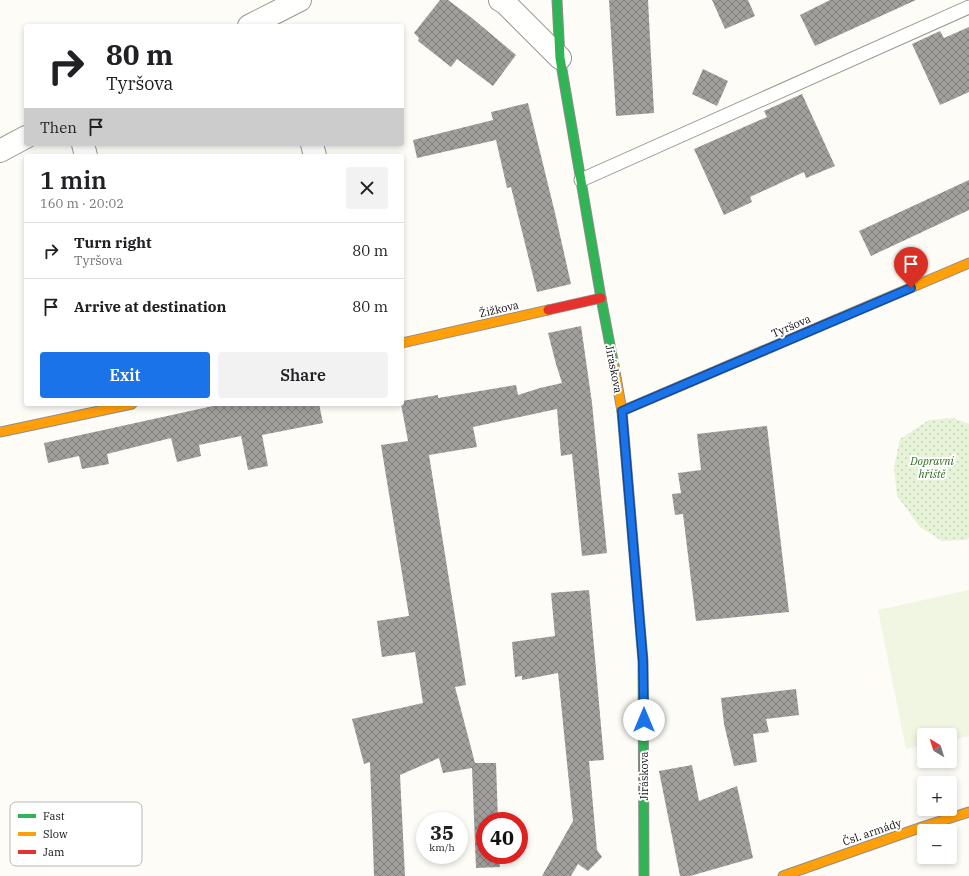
<!DOCTYPE html>
<meta charset="utf-8">
<style>
body{margin:0;font-family:"IBM Plex Serif",serif;background:#f2f2f2;color:#202124;height:100vh;display:flex;flex-direction:column;font-size:15px;white-space:nowrap}
*{box-sizing:border-box;margin:0}
p{font-size:13px;color:#757577}
.icon{flex:none;width:22px;height:22px;fill:none;stroke:currentColor;stroke-width:2;stroke-linecap:round;stroke-linejoin:round}
.map{position:relative;flex:1;overflow:hidden}
.details{position:absolute;left:24px;top:154px;width:380px;height:252px;display:flex;flex-direction:column;background:#fff;border-radius:4px;box-shadow:0 2px 6px #0003}
.details>*{flex:none}
.hud{position:absolute;left:24px;top:24px;width:380px;height:122px;border-radius:4px;box-shadow:0 2px 6px #0003;background:#fff;color:#202124;overflow:hidden}
.needle{width:26px;rotate:322deg}
.buttons{position:absolute;left:917px;top:728px;display:grid;gap:8px}
.buttons a{display:grid;place-items:center;width:40px;height:40px;border-radius:4px;background:#fff;box-shadow:0 2px 6px #0003;font-size:20px}
.speed{position:absolute;left:416px;top:812px;display:flex;gap:8px;font-size:20px;font-weight:700;text-align:center}
.speed>*{display:grid;place-content:center;width:52px;height:52px;border-radius:50%;background:#fff;box-shadow:0 2px 6px #0003;line-height:1}
.speed small{font-size:10px;font-weight:400}
.speed .limit{border:6px solid #d22;background:#fff;color:#111}
.pin{position:absolute;display:grid;place-items:center;width:34px;height:34px;color:#fff;margin:-41px -17px;border-radius:50% 50% 50% 0;rotate:-45deg;box-shadow:0 0 4px #0007}
.pin .icon{rotate:45deg}
.me{position:absolute;width:44px;margin:-22px;rotate:0deg;stroke-linejoin:round;filter:drop-shadow(0 0 3px #0008)}
.turn{display:flex;align-items:center;gap:14px;height:84px;padding:0 16px;font-size:18px}
.turn .icon{width:52px;height:52px;stroke-width:2.5}
.turn b{display:block;font-size:28px;line-height:34px}
.then{display:flex;align-items:center;height:38px;padding:0 16px;background:#0003;gap:8px;font-size:15px}
.round{display:grid;place-items:center;flex:none;width:42px;height:42px;border-radius:4px;background:#f2f2f2}
.headline{display:flex;align-items:center;justify-content:space-between;height:68px;padding:0 16px}
h1{font-size:24px;font-weight:600;line-height:30px}
.cta{display:flex;gap:8px;margin-top:auto;padding:8px 16px}
.cta a{flex:1;height:46px;border-radius:4px;background:#1a73e8;color:#fff;font-size:16px;font-weight:600;line-height:46px;text-align:center}
.cta a+a{background:#f2f2f2;color:#202124}
ul{padding:0;list-style:none}
li{display:flex;align-items:center;gap:12px;height:56px;padding:0 16px;border-top:1px solid #e0e0e0}
li div{flex:1}
li b{display:block;font-size:15px}
li em{font-style:normal}
.map>svg:first-child{display:block}
.grass{fill:url(#grass-dots)}
.pitch{fill:#f0f6e1}
.building{fill:url(#building-cross-hatch)}
.lines{fill:none;stroke-linecap:round;stroke-linejoin:round}
.lane-casing{stroke:#979795;stroke-width:15}
.street-casing{stroke:#979795;stroke-width:24}
.fast-casing{stroke:#8e8d8b;stroke-width:11}
.slow-casing{stroke:#8e8d8b;stroke-width:11}
.jam-casing{stroke:#8e8d8b;stroke-width:11}
.lane{stroke:#fffffe;stroke-width:13}
.street{stroke:#fffffe;stroke-width:22}
.fast{stroke:#30b455;stroke-width:9}
.slow{stroke:#ff9f0a;stroke-width:9}
.jam{stroke:#e5322d;stroke-width:9}
.route-casing{stroke:#114b97;stroke-width:10}
.route{stroke:#1a73e8;stroke-width:7}
.labels{text-anchor:middle;dominant-baseline:central;stroke-width:4;stroke-linejoin:round;paint-order:stroke}
.street-label{font-size:11px;fill:#111;stroke:#fff}
.park-label{font-size:11px;font-style:italic;fill:#2f6b1f;stroke:#fff}
.key{fill:#fff;stroke:#b8b8b8;stroke-width:1}
.key-label{font-size:11px;fill:#111}
</style>
<div class="map">
<svg width="969" height="876" viewBox="0 0 969 876">
<defs>
<pattern id="grass-dots" width="8" height="8" patternUnits="userSpaceOnUse"><rect width="8" height="8" fill="#e7f3d7"/><path d="M2 2h.1M6 6h.1" fill="none" stroke="#c5cfb8" stroke-width="1.8" stroke-linecap="round"/></pattern>
<pattern id="building-cross-hatch" width="8" height="8" patternUnits="userSpaceOnUse"><rect width="8" height="8" fill="#a19f9c"/><path d="M0 0l8 8M0 8l8-8" fill="none" stroke="#82807e"/></pattern>
</defs>
<rect width="100%" height="100%" fill="#fdfcf7"/>
<!-- grass -->
<polygon class="grass" points="953,418 969,424 969,538 966,540 942,541 920,527 897,496 894,467 900,439 929,420"/>
<!-- pitch -->
<polygon class="pitch" points="969,590 969,736 950,740 950,735 924,735 924,745 906,749 878,610"/>
<!-- building -->
<g class="building">
<polygon points="440,0 448,0 472,18 516,55 493,86 457,59 451,67 418,41 419,38 414,33"/>
<polygon points="609,0 648,0 654,113 616,116"/>
<polygon points="712,0 748,0 755,16 725,29"/>
<polygon points="830,0 916,0 815,46 800,15"/>
<polygon points="969,27 969,92 940,105 912,44 940,31 944,38"/>
<polygon points="703,69 728,81 717,106 692,94"/>
<polygon points="802,94 835,166 806,178 804,172 750,197 752,202 724,215 694,149 767,117 764,111"/>
<polygon points="528,103 555,213 571,284 537,292 511,187 507,188 496,140 417,158 413,140 493,120 491,112"/>
<polygon points="969,180 969,210 871,256 859,231"/>
<polygon points="581,326 592,403 607,553 582,556 572,454 561,456 557,409 473,427 477,447 429,455 466,685 455,687 475,763 496,763 498,821 485,821 485,855 499,855 500,867 476,868 472,768 443,773 439,758 400,775 405,876 374,876 370,762 364,764 352,719 423,703 415,652 382,657 377,621 409,616 381,445 408,441 401,404 402,401 438,395 438,398 516,385 518,395 540,388 562,383 556,364 548,333"/>
<polygon points="222,404 319,404 323,423 262,435 268,466 248,470 241,436 199,445 201,456 177,462 171,438 107,454 109,464 82,469 79,456 48,463 44,443"/>
<polygon points="767,426 789,612 696,621 683,514 675,515 672,494 681,493 678,473 701,470 697,434"/>
<polygon points="589,590 604,760 589,761 597,850 602,857 588,871 578,864 571,876 542,876 573,821 567,763 558,673 522,680 522,676 515,677 512,642 555,636 551,593"/>
<polygon points="796,689 799,715 766,719 769,732 753,734 757,762 734,766 724,724 721,698"/>
<polygon points="692,765 699,801 737,786 753,858 690,876 680,876 659,771"/>
</g>
<g class="lines">
<!-- lane casing -->
<g class="lane-casing">
<polyline id="lane" points="581,180 969,7"/>
</g>
<!-- street casing -->
<g class="street-casing">
<g id="street">
<polyline points="500,0 505,3 560,58"/>
<polyline points="249,26 300,0"/>
<polyline points="83,144 86,156"/>
<polyline points="312,144 315,156"/>
<polyline points="0,151 26,137"/>
</g>
</g>
<!-- fast casing -->
<g class="fast-casing">
<g id="fast">
<polyline points="557,0 560,58 601,298 614,366"/>
<polyline points="638,601 643,661 644,876"/>
</g>
</g>
<!-- slow casing -->
<g class="slow-casing">
<g id="slow">
<polyline points="835,320 969,263"/>
<polyline points="402,343 548,310"/>
<polyline points="614,366 622,411 638,601"/>
<polyline points="0,432 132,404"/>
<polyline points="783,876 922,827 969,812"/>
</g>
</g>
<!-- jam casing -->
<g class="jam-casing">
<g id="jam">
<polyline points="548,310 601,298"/>
<polyline points="622,411 835,320"/>
</g>
</g>
<!-- lane -->
<use href="#lane" class="lane"/>
<!-- street -->
<use href="#street" class="street"/>
<!-- fast -->
<use href="#fast" class="fast"/>
<!-- slow -->
<use href="#slow" class="slow"/>
<!-- jam -->
<use href="#jam" class="jam"/>
</g>
<g class="lines">
<!-- route casing -->
<g class="route-casing">
<polyline id="route" points="644,720 643,661 622,411 911,288"/>
</g>
<!-- route -->
<use href="#route" class="route"/>
</g>
<g class="labels">
<!-- street labels -->
<g class="street-label">
<text transform="translate(499 309) rotate(-13)">Žižkova</text>
<text transform="translate(791 326) rotate(-23)">Tyršova</text>
<text transform="translate(614 369) rotate(79)">Jiráskova</text>
<text transform="translate(644 776) rotate(-90)">Jiráskova</text>
<text transform="translate(872 832) rotate(-19)">Čsl. armády</text>
</g>
<!-- park labels -->
<g class="park-label">
<text x="932" y="461">Dopravní<tspan x="932" dy="13">hřiště</tspan></text>
</g>
</g>
<!-- legend -->
<rect x="10" y="802" width="132" height="64" rx="6" class="key"/>
<rect x="18" y="814" width="18" height="4" fill="#30b455"/>
<rect x="18" y="832" width="18" height="4" fill="#ff9f0a"/>
<rect x="18" y="850" width="18" height="4" fill="#e5322d"/>
<g class="key-label">
<text x="43" y="820">Fast</text>
<text x="43" y="838">Slow</text>
<text x="43" y="856">Jam</text>
</g>
</svg>
<div class="buttons">
<a><svg class="needle" viewBox="-14 -14 28 28"><path d="M0-13l5 13h-10z" fill="#e53935"/><path d="M0 13l5-13h-10z" fill="#757577"/></svg></a>
<a>+</a>
<a>−</a>
</div>
<div class="speed"><div>35<small>km/h</small></div><div class="limit">40</div></div>
<div class="pin" style="left:911px;top:288px;background:#d93025"><svg class="icon" aria-label="arrive" viewBox="0 0 24 24"><path d="M6 21V4h12l-3 4 3 4H6"/></svg></div>
<svg class="me" style="left:644px;top:720px" viewBox="-20 -20 40 40"><circle r="19" fill="#fff"/><path d="M0-13L10 11 0 6-10 11z" fill="#1a73e8"/></svg>
<div class="hud">
<div class="turn"><svg class="icon" aria-label="right" viewBox="0 0 24 24"><path d="M7 20v-9h11M14 6l5 5-5 5"/></svg><div><b>80 m</b>Tyršova</div></div>
<div class="then">Then<svg class="icon" aria-label="arrive" viewBox="0 0 24 24"><path d="M6 21V4h12l-3 4 3 4H6"/></svg></div>
</div>
<section class="details">
<div class="headline"><div><h1>1 min</h1><p>160 m · 20:02</p></div><a class="round"><svg class="icon" aria-label="close" viewBox="0 0 24 24"><path d="M6 6l12 12M18 6L6 18"/></svg></a></div>
<ul>
<li><svg class="icon" aria-label="right" viewBox="0 0 24 24"><path d="M7 20v-9h11M14 6l5 5-5 5"/></svg><div><b>Turn right</b><p>Tyršova</p></div><em>80 m</em></li>
<li><svg class="icon" aria-label="arrive" viewBox="0 0 24 24"><path d="M6 21V4h12l-3 4 3 4H6"/></svg><div><b>Arrive at destination</b></div><em>80 m</em></li>
</ul>
<div class="cta"><a>Exit</a><a>Share</a></div>
</section>
</div>
